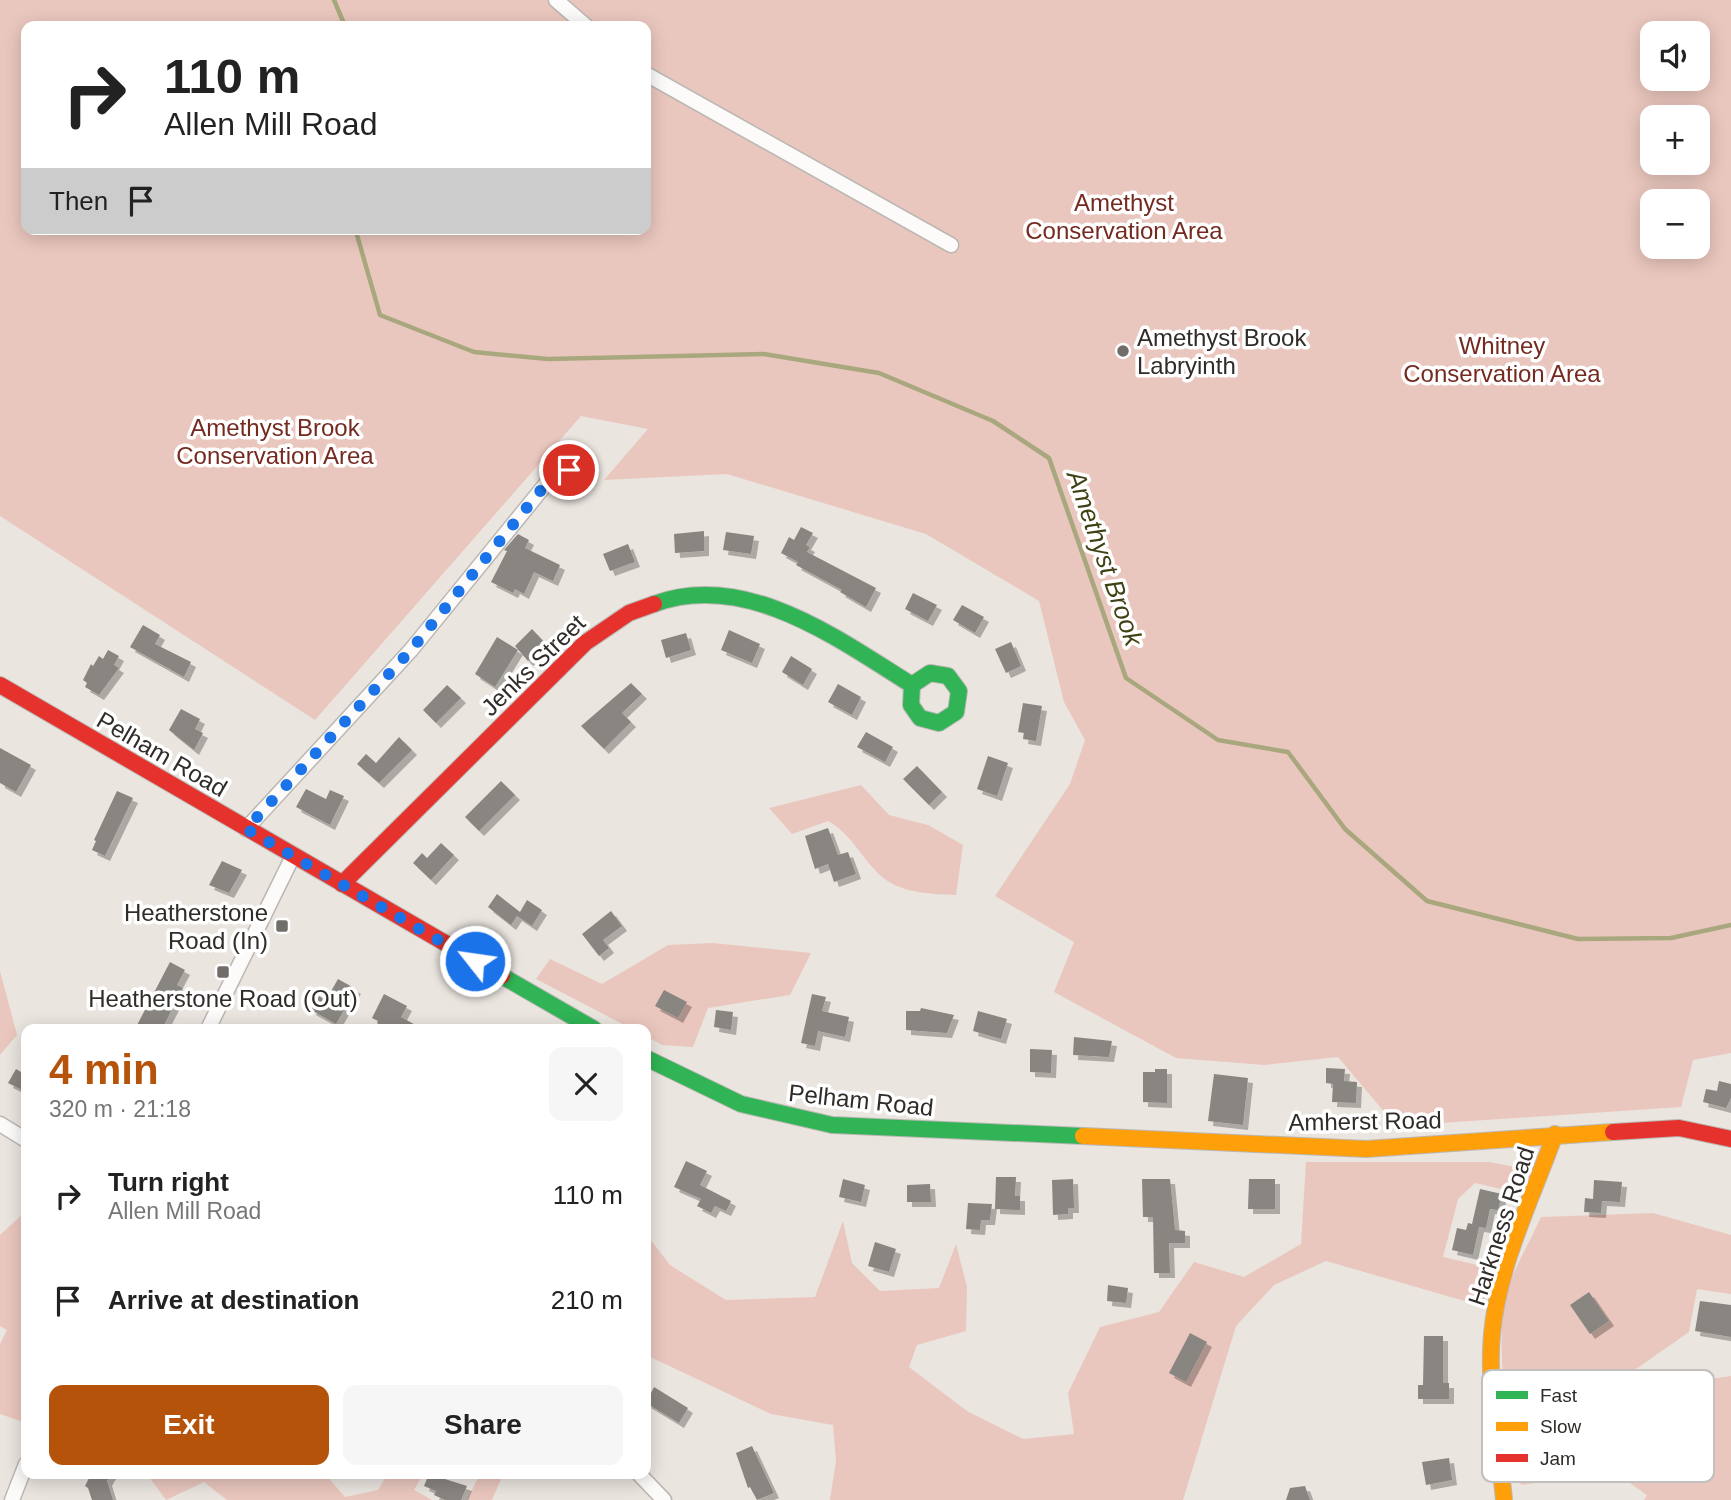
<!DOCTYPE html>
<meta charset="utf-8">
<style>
body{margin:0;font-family:Helvetica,sans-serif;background:#f6f6f6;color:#222;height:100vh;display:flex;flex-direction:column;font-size:26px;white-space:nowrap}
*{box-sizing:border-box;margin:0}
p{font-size:23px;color:#767676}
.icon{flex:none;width:38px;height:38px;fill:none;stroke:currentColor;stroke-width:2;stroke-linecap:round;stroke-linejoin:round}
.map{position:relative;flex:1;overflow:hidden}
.drawer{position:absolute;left:21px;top:1024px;width:630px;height:455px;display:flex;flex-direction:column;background:#fff;border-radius:14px;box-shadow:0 4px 18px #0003}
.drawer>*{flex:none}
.hud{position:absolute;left:21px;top:21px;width:630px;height:214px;border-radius:14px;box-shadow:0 4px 18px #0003;background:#fff;color:#222;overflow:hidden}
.fabs{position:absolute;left:1640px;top:21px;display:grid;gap:14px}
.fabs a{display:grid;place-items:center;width:70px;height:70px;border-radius:14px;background:#fff;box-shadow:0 4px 18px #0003;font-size:35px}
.pin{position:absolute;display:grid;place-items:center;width:60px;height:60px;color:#fff;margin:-30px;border:4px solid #fff;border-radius:50%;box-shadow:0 2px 7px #0007}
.me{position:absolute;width:77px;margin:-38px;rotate:300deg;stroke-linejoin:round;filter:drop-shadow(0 0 5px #0008)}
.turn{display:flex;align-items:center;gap:24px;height:147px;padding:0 28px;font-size:32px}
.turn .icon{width:91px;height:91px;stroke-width:2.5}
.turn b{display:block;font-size:49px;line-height:60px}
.then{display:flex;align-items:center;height:66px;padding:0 28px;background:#0003;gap:14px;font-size:26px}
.round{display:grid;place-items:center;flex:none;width:74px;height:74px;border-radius:14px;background:#f6f6f6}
.headline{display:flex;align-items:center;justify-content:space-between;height:119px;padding:0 28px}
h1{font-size:42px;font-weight:800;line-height:52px;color:#b45309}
.action{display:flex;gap:14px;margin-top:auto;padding:14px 28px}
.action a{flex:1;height:80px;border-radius:14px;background:#b45309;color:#fff;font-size:28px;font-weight:800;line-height:80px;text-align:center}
.action a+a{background:#f6f6f6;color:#222}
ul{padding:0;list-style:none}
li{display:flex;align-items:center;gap:21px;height:105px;padding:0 28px}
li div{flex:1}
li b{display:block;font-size:26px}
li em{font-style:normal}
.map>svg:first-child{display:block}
.green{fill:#eac7be;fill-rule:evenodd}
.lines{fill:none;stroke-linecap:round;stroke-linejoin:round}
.stream{stroke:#a8a77e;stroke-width:4.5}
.building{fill:#898581;filter:url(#shadow)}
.street-casing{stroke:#bbb7b3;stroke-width:17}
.fast-casing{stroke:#bbb7b3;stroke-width:18}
.slow-casing{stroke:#bbb7b3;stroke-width:18}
.jam-casing{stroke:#bbb7b3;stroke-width:18}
.street{stroke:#fcfbfa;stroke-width:14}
.fast{stroke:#30b455;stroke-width:16}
.slow{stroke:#ff9f0a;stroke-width:16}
.jam{stroke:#e5322d;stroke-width:16}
.route{stroke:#1a73e8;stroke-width:12;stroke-dasharray:0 21.6}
.poi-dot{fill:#716d69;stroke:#fff;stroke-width:2.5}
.labels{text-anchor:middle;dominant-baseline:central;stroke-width:7;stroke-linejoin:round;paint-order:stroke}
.park-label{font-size:24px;fill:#752a20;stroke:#fff}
.poi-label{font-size:24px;fill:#302c29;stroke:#fff;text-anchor:start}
.street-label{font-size:24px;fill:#302c29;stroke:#fff}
.water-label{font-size:26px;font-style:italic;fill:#404114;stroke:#fff}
.key{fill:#fff;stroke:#c1c0bf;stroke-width:2}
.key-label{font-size:19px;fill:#302c29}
</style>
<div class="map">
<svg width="1731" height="1500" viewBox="0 0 1731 1500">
<defs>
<filter id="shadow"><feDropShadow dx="5" dy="5" stdDeviation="0" flood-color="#0004"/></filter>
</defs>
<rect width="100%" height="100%" fill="#eae5df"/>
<!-- green -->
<g class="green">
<path d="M0,0H1731V1053L1693,1060L1681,1107L1396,1126L1338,1057L1264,1065L1176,1058L1054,992L1074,942L995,896L1070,784L1085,740L1064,702L1039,601L926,534L727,474L604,480L648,429L581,416L315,720L0,516ZM26,26H646V229H26ZM1652,33H1698V79H1652ZM1652,117H1698V163H1652ZM1652,201H1698V247H1652Z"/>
<path d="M861,785L889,815L928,825L963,845L956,895C927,894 894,893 874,869C858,851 849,833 828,821L792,834L769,808Z"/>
<polygon points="713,943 811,953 790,995 708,1008 693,1047 662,1045 646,1036 646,1029 632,1029 536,979 550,959 602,984 668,945"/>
<polygon points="0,971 17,1035 0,1055"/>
<polygon points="1306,1162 1489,1162 1521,1168 1523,1194 1475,1183 1458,1199 1443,1257 1495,1269 1482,1306 1326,1261 1274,1285 1236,1326 1183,1500 830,1500 836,1461 833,1425 771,1414 646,1355 646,1234 670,1265 726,1300 815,1297 843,1221 852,1263 880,1291 939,1288 956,1244 967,1287 966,1331 917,1345 909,1367 967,1411 1023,1439 1074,1434 1068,1393 1100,1327 1159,1312 1194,1262 1244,1277 1301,1244"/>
<polygon points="26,1211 26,1423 0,1414 0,1344 7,1330 0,1326 0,1235"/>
<path d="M1653,1213L1731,1235V1294L1697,1289L1689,1332L1636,1369L1623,1392L1565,1388L1562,1438L1603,1446L1595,1475L1521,1485C1509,1435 1494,1347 1506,1297C1512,1270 1530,1242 1541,1217Z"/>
<polygon points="1731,1376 1731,1500 1644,1500 1647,1495 1623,1478 1639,1447 1696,1444 1697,1381"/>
<polygon points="147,1474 325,1474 345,1497 378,1490 388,1474 423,1474 414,1490 432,1500 227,1500 204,1482 166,1500"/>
<polygon points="480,1474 503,1474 492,1500 467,1500"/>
</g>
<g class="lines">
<!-- stream -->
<g class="stream">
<polyline points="334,0 345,26"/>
<polyline points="360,229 357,235 380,315 474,352 548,359 764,354 879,373 993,421 1049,458 1126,678 1218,740 1288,752 1345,829 1427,901 1578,939 1671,938 1731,925"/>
</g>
</g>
<!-- building -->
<g class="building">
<polygon points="801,527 813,533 806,545 810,547 807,552 876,588 866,607 840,592 842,590 796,565 798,562 781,553 789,537 794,540"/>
<polygon points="704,531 704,551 675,553 674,534"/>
<polygon points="726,532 754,536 751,554 723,550"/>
<polygon points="518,534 529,540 525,548 560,565 553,581 534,572 524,594 515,589 513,593 491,582 507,551 504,550"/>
<polygon points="628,544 635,562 610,571 603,554"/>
<polygon points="913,593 937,605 928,621 905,609"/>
<polygon points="962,605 984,617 975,633 953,620"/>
<polygon points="143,625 160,635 155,644 191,662 184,677 130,647"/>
<polygon points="532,629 546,644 528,661 515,646"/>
<polygon points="729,630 760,644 752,663 721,650"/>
<polygon points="686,633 691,650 666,658 661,640"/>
<polygon points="497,637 518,650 495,687 475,674"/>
<polygon points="1011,642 1021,666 1006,673 995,649"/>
<polygon points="108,650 119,656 114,665 119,668 99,695 85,687 87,683 83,680 91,664 93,666 99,656 103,659"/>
<polygon points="791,656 812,669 803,685 782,672"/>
<polygon points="631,683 642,694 622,713 631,722 604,749 581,726"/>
<polygon points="838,684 861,697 852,715 828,702"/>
<polygon points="447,685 461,698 436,723 423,710"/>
<polygon points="1023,703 1042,706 1036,741 1023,739 1024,733 1018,732"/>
<polygon points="181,709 200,719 195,729 203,733 194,750 169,730"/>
<polygon points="866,732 893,747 885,762 857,747"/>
<polygon points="399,737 412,750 379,783 357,764 366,754 376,763"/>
<polygon points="0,748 31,765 16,792 0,783"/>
<polygon points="988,756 1008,763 997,796 977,789"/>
<polygon points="917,766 942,792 929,805 903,779"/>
<polygon points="501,781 515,795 479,831 465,817"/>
<polygon points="306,789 326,799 330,790 344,796 330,825 296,807"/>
<polygon points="117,791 133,798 105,856 92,850 96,841 94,840"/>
<polygon points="828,828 838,855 848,852 856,874 834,882 828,864 815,869 805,836"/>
<polygon points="441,843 454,855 431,880 413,863 422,853 427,858"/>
<polygon points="222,861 242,870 229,893 209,885"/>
<polygon points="497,894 520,912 527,900 542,910 532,926 517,916 511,925 488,907"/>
<polygon points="611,911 622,926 603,940 609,948 599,956 582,934"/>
<polygon points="170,962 185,970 177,985 183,988 162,1029 135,1029"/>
<polygon points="338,979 356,989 336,1024 311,1010 319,996 326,1000"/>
<polygon points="664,990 687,1002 678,1018 655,1006"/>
<polygon points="384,994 407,1006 401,1017 423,1029 387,1029 377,1023 378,1021 372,1018"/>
<polygon points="812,994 826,997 822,1011 849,1017 845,1037 818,1031 815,1046 801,1043"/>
<polygon points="921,1008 954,1015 947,1033 906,1030 906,1011 920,1011"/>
<polygon points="716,1010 733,1012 731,1030 714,1027"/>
<polygon points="978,1011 1007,1019 1001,1039 973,1031"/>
<polygon points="1074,1037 1112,1041 1109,1057 1073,1055"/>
<polygon points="1030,1049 1052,1050 1051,1073 1030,1072"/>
<polygon points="1326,1068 1345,1069 1344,1081 1357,1082 1356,1103 1332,1102 1333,1084 1326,1083"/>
<polygon points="16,1069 26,1075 26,1092 8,1083"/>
<polygon points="1155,1069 1167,1069 1167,1103 1143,1102 1143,1072 1155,1072"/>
<polygon points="1214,1074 1248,1078 1243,1125 1208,1121"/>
<polygon points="1719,1081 1731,1084 1731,1098 1726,1108 1703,1102 1706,1089 1717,1091"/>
<polygon points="686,1161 707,1171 700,1185 731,1201 726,1211 715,1206 711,1213 697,1206 701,1199 674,1187"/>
<polygon points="996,1177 1016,1177 1015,1196 1020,1196 1020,1210 995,1209"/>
<polygon points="843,1179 865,1185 861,1202 839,1197"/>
<polygon points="1073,1179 1074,1208 1068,1208 1068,1214 1053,1215 1052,1180"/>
<polygon points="1142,1179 1170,1179 1175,1230 1185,1231 1185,1243 1169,1243 1170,1273 1154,1273 1153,1217 1143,1217"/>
<polygon points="1249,1179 1275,1179 1275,1209 1248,1209"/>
<polygon points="1594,1180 1622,1182 1620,1202 1602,1201 1601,1213 1584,1212 1585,1198 1593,1199"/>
<polygon points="930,1184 931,1202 907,1202 907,1185"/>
<polygon points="1480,1189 1502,1194 1498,1210 1490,1209 1486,1228 1479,1227 1473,1255 1452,1250 1457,1228 1466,1230 1468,1223 1472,1224"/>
<polygon points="968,1203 992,1204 990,1220 981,1220 980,1230 966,1229"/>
<polygon points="875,1242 896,1249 889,1272 868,1266"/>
<polygon points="1108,1285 1128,1288 1126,1303 1107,1301"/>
<polygon points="1589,1292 1609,1321 1590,1334 1570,1305"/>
<polygon points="1700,1301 1731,1305 1731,1337 1695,1331"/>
<polygon points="1190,1333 1207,1342 1186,1382 1169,1373"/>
<polygon points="1424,1336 1443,1336 1443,1383 1449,1383 1449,1399 1418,1399 1418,1385 1423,1385"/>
<polygon points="654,1387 688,1408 679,1423 646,1403"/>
<polygon points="752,1446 774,1493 757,1500 750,1487 748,1488 736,1453"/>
<polygon points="1449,1458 1452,1480 1426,1485 1422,1462"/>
<polygon points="91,1474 111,1474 107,1481 113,1500 92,1500 88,1488 85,1486"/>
<polygon points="429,1474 467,1486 461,1500 445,1500 434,1495 436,1491 424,1486"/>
<polygon points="1305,1486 1310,1500 1286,1500 1290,1488"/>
</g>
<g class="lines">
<!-- street casing -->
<g class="street-casing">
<g id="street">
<polyline points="556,0 586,26"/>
<polyline points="646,74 951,245"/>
<polyline points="246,829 411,650 550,479 569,470"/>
<polyline points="208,1029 293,856"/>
<polyline points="0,1124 26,1140"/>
<polyline points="639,1474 664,1500"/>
<polyline points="12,1500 26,1464"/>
</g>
</g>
<!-- fast casing -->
<g class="fast-casing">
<g id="fast">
<path d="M654,604C746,570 838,639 912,685L911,705L920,718L939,723L956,712L959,691L948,676L930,673L912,685"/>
<polyline points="502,976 594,1029"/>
<polyline points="646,1058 741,1104 832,1125 1083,1136"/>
</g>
</g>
<!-- slow casing -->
<g class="slow-casing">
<g id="slow">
<polyline points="1083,1136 1366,1149 1613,1132"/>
<path d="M1504,1500C1499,1446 1487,1388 1492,1334C1498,1266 1532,1198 1555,1134"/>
</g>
</g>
<!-- jam casing -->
<g class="jam-casing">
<g id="jam">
<polyline points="0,685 502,976"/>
<polyline points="342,884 585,643 629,613 654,604"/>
<polyline points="1613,1132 1679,1128 1731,1139"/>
</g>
</g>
<!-- street -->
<use href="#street" class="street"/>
<!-- fast -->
<use href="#fast" class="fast"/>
<!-- slow -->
<use href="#slow" class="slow"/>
<!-- jam -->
<use href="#jam" class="jam"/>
</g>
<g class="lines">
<!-- route -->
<polyline class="route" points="475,961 246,829 411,650 550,479 569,470"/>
</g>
<!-- markers -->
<g class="poi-dot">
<circle cx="1123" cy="351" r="7"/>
<rect x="275" y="919" width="14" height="14" rx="3.5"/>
<rect x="216" y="965" width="14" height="14" rx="3.5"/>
</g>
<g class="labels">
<!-- park labels -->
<g class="park-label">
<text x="1124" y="202">Amethyst<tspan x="1124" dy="28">Conservation Area</tspan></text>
<text x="1502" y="345">Whitney<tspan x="1502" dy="28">Conservation Area</tspan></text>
<text x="275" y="427">Amethyst Brook<tspan x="275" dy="28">Conservation Area</tspan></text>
</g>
<!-- poi labels -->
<g class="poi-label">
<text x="1137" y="337">Amethyst Brook<tspan x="1137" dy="28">Labryinth</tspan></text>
<text x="268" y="912" text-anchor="end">Heatherstone<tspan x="268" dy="28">Road (In)</tspan></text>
<text x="223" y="998" text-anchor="middle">Heatherstone Road (Out)</text>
</g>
<!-- street labels -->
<g class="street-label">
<text transform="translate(533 665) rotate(-44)">Jenks Street</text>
<text transform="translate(162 754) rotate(30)">Pelham Road</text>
<text transform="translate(861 1100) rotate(6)">Pelham Road</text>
<text transform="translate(1365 1121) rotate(-1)">Amherst Road</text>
<text transform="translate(1501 1226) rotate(-72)">Harkness Road</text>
</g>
<!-- water labels -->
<g class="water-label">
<text transform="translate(1105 558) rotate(71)">Amethyst Brook</text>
</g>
</g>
<!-- legend -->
<rect x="1482" y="1370" width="232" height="112" rx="10" class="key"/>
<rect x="1496" y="1391" width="32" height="8" fill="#30b455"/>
<rect x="1496" y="1422" width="32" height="9" fill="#ff9f0a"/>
<rect x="1496" y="1454" width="32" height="8" fill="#e5322d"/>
<g class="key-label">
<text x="1540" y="1402">Fast</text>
<text x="1540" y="1433">Slow</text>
<text x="1540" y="1465">Jam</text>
</g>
</svg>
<div class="fabs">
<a><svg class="icon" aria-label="sound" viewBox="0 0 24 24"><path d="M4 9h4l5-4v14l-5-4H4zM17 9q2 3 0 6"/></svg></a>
<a>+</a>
<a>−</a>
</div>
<div class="pin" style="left:569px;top:470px;background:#d93025"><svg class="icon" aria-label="arrive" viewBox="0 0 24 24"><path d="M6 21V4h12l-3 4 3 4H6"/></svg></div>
<svg class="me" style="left:475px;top:961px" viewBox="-20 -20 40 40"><circle r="17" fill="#1a73e8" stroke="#fff" stroke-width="3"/><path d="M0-11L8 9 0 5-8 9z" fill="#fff"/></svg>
<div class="hud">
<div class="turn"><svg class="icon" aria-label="right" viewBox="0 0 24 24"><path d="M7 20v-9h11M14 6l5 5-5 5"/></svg><div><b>110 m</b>Allen Mill Road</div></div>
<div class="then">Then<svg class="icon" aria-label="arrive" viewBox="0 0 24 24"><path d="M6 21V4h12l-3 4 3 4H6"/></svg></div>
</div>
<section class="drawer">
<div class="headline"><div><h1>4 min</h1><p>320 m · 21:18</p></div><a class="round"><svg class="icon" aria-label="close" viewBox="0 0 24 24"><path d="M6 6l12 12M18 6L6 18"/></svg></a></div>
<ul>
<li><svg class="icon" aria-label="right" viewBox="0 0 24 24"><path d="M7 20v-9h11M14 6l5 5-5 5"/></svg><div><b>Turn right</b><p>Allen Mill Road</p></div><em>110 m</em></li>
<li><svg class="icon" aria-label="arrive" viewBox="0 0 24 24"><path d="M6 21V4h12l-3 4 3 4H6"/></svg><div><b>Arrive at destination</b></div><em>210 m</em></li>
</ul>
<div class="action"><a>Exit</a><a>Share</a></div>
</section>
</div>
